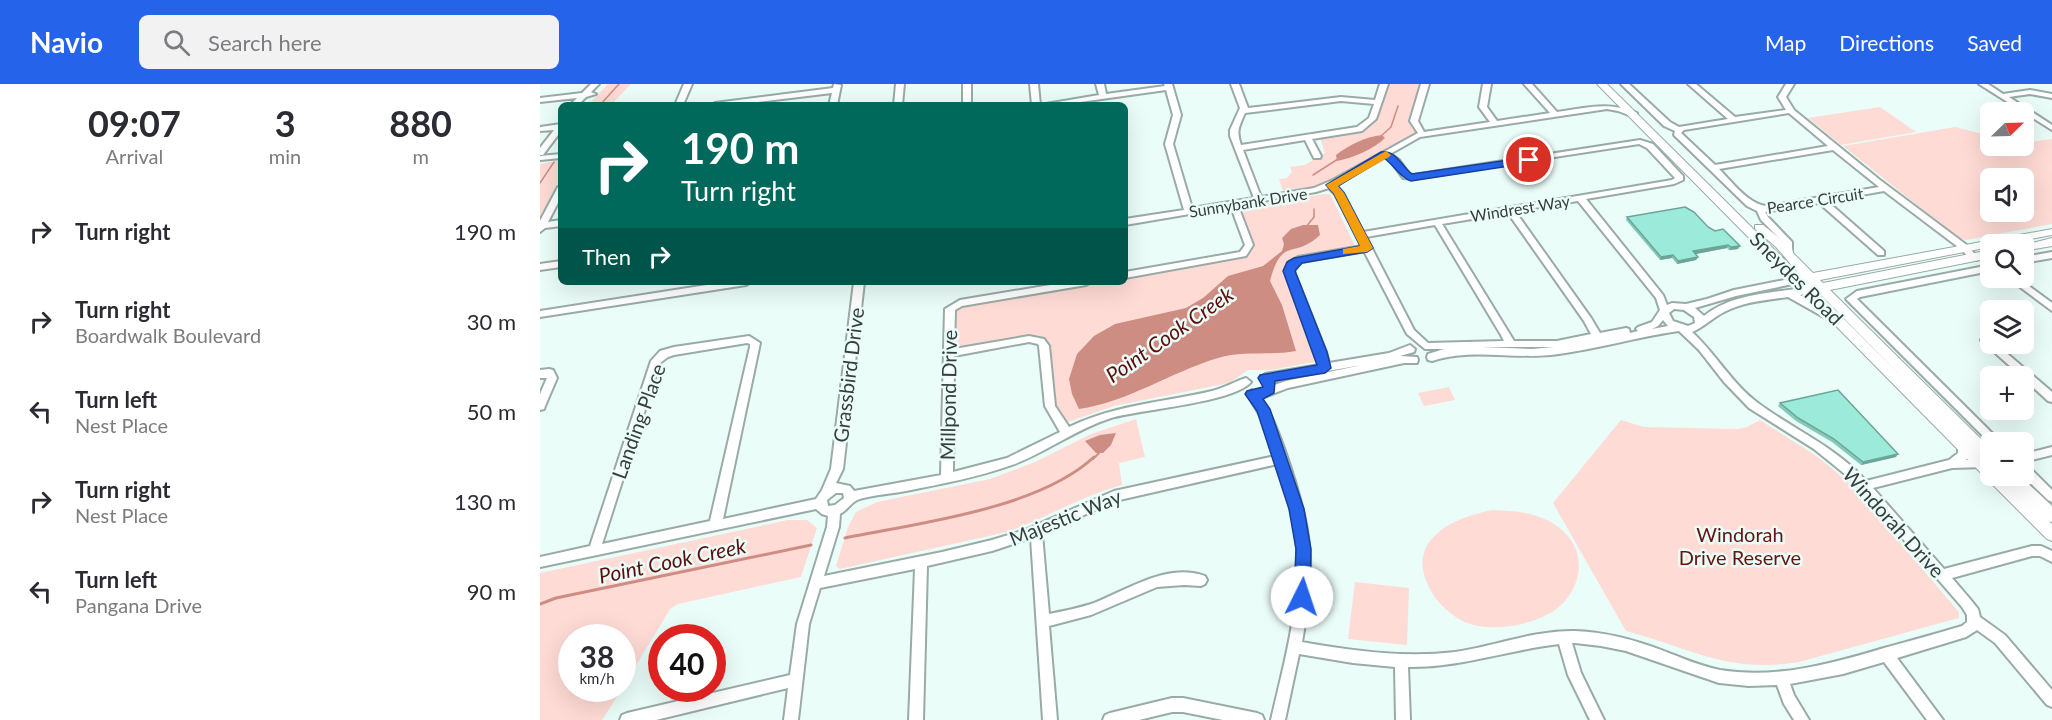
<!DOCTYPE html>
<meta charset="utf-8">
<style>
body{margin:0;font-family:Lato,sans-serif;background:#f2f2f3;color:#2b2b33;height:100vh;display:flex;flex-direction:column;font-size:22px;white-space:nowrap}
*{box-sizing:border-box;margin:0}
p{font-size:20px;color:#7c7c81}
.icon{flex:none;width:33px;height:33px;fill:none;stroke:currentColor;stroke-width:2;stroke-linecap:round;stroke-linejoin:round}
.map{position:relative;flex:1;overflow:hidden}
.panel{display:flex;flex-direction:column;background:#fff;width:540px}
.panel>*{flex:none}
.banner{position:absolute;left:18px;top:18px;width:570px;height:183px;border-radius:9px;box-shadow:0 6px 24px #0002;background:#00695c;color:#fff;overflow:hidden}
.needle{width:39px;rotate:67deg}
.controls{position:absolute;left:1440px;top:18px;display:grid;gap:12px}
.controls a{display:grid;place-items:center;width:54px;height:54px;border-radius:9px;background:#fff;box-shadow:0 6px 24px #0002;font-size:30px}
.speed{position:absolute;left:18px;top:540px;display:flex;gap:12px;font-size:30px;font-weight:700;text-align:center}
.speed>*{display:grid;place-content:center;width:78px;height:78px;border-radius:50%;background:#fff;box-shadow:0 6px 24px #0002;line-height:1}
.speed small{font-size:15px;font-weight:400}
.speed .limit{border:9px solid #d22;background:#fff;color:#111}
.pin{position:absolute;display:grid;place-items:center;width:51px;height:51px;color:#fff;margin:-26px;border:3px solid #fff;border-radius:50%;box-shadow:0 2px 6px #0007}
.me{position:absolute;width:66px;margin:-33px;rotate:4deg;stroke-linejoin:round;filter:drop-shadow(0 0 4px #0008)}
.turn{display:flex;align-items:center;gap:21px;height:126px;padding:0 24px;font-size:27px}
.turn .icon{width:78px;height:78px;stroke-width:2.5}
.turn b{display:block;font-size:42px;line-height:51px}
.then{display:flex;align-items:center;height:57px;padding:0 24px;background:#0003;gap:12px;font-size:22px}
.eta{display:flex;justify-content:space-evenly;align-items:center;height:102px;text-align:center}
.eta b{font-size:36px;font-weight:700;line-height:42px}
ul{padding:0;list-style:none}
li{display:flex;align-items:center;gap:18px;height:90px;padding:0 24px}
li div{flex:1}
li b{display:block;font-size:22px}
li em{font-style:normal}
header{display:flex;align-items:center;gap:36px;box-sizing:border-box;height:84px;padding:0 30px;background:#2563eb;color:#fff}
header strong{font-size:28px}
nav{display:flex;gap:33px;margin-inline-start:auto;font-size:21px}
.search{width:420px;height:54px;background:#f2f2f3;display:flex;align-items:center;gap:15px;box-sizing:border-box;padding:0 21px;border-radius:9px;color:#7c7c81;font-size:22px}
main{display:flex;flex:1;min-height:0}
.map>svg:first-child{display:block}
.green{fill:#fedbd5;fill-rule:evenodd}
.water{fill:#cd8d83}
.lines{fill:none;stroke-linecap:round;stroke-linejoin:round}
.stream-far2{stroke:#cd8d83;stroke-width:1.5}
.stream-far1{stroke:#cd8d83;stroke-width:2}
.stream{stroke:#cd8d83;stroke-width:3}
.minor-casing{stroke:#99aba7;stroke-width:4}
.major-casing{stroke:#99aba7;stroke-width:2}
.minor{fill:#fff;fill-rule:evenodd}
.major{fill:#fff;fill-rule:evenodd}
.wall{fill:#85c9bb}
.shaded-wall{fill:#6ca499}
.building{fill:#9beada;stroke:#6ca499;stroke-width:1.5}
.route{fill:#2563eb;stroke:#184099;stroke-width:1.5}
.slow{fill:#f59e0b}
.labels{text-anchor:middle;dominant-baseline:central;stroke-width:5;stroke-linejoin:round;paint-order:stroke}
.far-street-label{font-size:16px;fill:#373e3d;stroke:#ebfdf9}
.street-label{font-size:20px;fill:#373e3d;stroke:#ebfdf9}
.park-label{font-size:20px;fill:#631610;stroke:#ebfdf9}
.water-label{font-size:21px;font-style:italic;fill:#5c0e0a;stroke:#ebfdf9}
</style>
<header>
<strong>Navio</strong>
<div class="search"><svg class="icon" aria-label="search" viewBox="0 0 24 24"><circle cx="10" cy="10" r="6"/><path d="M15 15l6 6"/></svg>Search here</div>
<nav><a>Map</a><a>Directions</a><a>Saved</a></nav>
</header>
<main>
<section class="panel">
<div class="eta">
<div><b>09:07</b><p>Arrival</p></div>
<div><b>3</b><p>min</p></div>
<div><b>880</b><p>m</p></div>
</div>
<ul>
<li><svg class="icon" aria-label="right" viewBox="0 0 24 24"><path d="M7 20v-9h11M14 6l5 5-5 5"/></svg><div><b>Turn right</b></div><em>190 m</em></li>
<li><svg class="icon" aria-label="right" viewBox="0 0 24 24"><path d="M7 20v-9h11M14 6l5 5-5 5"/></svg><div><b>Turn right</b><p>Boardwalk Boulevard</p></div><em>30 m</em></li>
<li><svg class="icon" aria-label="left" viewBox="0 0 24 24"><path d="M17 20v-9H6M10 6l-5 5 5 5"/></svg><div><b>Turn left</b><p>Nest Place</p></div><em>50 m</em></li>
<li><svg class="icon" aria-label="right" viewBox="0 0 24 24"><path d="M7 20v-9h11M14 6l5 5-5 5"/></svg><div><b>Turn right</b><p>Nest Place</p></div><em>130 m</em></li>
<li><svg class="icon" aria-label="left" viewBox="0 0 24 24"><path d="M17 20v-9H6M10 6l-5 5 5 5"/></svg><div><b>Turn left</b><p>Pangana Drive</p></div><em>90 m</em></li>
</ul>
</section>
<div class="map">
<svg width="1512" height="636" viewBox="0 0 1512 636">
<rect width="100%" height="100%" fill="#ebfdf9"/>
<!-- green -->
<g class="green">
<polygon points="68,0 91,0 71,21 48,21"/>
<path d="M847,0H882L871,37L876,49L784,101L743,107L739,95L747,94L752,88L750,83L765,81L785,69L780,54C832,46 830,50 847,0Z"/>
<polygon points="1340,23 1376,48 1301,61 1268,34"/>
<path d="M1415,43L1450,52V62H1484V59L1512,55V140L1426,156L1418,154L1303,62ZM1450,94H1484V128H1450Z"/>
<polygon points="21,76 21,100 0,139 0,80"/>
<polygon points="784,110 790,110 816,164 749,179 746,186 781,276 779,277 731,286 708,286 689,299 574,322 525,339 515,324 513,315 507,257 504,253 496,252 421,265 413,262 415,225 422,221 557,198 585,198 585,193 699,174 709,168 712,162 699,126 701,123"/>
<polygon points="909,303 915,316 884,322 878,309"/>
<path d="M596,335L605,373L579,379L582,401C542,412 506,434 467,448L300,485L296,482L308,443L316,428L337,418L450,395L495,378L551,350Z"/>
<path d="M1081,336L1104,343L1198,345L1207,343L1220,336L1278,373L1307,397L1419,528V534L1259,578C1189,590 1150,564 1086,547L1013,419Z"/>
<path d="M953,426C970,427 986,427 1002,434C1040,449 1051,487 1024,518C1005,539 961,548 934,541C920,538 906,527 897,516C858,462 905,435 953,426Z"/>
<polygon points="248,436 267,436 277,444 261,493 138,520 130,525 83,603 82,554 32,554 32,604 82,605 62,636 0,636 0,489"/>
<polygon points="815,498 869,504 867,561 808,555"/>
</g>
<!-- water -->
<g class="water">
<path d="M842,51L845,54C834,65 813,74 797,77L796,71C809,61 825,53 842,51Z"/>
<path d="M763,141H778L780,151C754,176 742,151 730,197L742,221L756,267C731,272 703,266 678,274C631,288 588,318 539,325L532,310L529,295L537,270L554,252L575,240L646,224L663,214L688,192L723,182L742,167L744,160L742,154L751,145Z"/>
<polygon points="576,349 571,361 563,369 556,369 545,357 560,351"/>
</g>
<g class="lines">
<!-- stream-far2 -->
<g class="stream-far2">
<polyline points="60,21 79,0"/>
<polyline points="840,53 851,43 858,22"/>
<polyline points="773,91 798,75"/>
<polyline points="0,99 14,78"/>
<polyline points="766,143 774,133 774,125"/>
</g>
<!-- stream-far1 -->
<polyline class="stream-far1" points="553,375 561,367"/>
<!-- stream -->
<g class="stream">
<path d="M305,454C379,439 498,425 554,373"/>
<polyline points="0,520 16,514 271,461"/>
</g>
<!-- minor casing -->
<g class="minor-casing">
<g id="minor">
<polygon points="51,0 59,0 51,8 56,10 46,13 38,21 30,21 37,14 0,18 0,14 42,9"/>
<polygon points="144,0 152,0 143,21 135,21"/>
<polygon points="294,0 301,1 297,21 289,21 292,9 193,21 171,21 175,19 293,4"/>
<polygon points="356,0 364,0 362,21 354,21"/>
<rect x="423" y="0" width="8" height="21"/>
<path d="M490,0H498L500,21L559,11L556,0H564L566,10L625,2L624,0H632L641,31L633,60L652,124L714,114L690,52V46L700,24L691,0H699L708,24L801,13L835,16L840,0H848L836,35L822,47L772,55L781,72L780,74H774L765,56L703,66L721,113L774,104L793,96L878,49L870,37L881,0H889L878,37L884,48L950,38L939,23L943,0H951L947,23L957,37L1010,29L984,0H992L1017,28C1048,24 1067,17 1097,29V33H1094L1078,27L1067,25L880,53L850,70L859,76L869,90L873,91L1100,56L1113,60L1143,92V96L1134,100L1046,115L1123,211L1127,221L1132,219L1146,220L1167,215L1194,206L1259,193L1264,196L1262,198L1196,212L1155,224L1164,232C1192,209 1235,209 1269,203L1272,204L1274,206L1272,208L1260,211L1297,234L1292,237L1289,236L1248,213C1227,216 1203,218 1184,228C1172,234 1164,243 1152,248C1176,270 1192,300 1218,319C1254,346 1296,363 1326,397L1409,376L1418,369V361L1419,358H1427L1430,371L1426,376L1446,377L1448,380L1446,383L1412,384L1333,404L1404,485L1492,462H1501L1512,467V478L1500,472H1492L1412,494L1430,515L1438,525L1440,533L1465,551L1512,606V623L1507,621L1455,559L1437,546L1426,553L1357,574L1403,636H1387L1344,578L1303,590L1250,600L1254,611L1269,636H1254L1244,620L1237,601L1209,602L1179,599L1086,567L1061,562L1035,559H1032L1041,589L1064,636H1050L1028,591L1019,560C968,566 920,584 868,583L870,636H856L855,583L813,579L759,570L745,636H731C745,575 763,514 756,451C753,427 744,404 738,380L575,417L502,450L509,530C524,527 540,524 554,519C587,506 628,478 665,492L667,496L665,500L661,502L644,501L617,503L551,531L509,542L517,636H503L491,454L452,467L387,482L383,636H369L375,485L280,504L269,540L258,636H244L248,604L116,636H80L82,631L87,629L250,591L257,540L287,443L288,432L282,430L276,425L0,483V473L50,462L111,277L120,267L134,263L209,252L220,259L183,435L276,415L282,406L291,385L314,198H324L303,385L296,399L310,402L314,407L401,391L405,225L420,216L528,198H551L546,201L422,222L415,226L414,265L489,252L504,255L509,262L515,322L529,343C578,320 621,319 672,307C684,304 694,298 706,294L711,298C693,319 602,325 571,334C536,345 507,368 472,381C438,393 402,400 366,407C351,410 330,411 317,416C311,419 306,427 300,430L299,443L284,492L402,468L452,456L485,446L574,407L735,372L721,333L707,310L712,306C733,315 761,415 766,440C768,450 769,461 770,472C771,501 767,530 762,558C813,567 864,574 915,568C955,562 995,546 1035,547C1066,548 1095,556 1124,567C1142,574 1160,582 1180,586C1236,595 1291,580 1344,564C1369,557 1396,550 1422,542L1427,538V531L1422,523L1311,395L1274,365L1209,324L1184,298L1159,266L1139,247C1096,253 1054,266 1011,271C971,275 931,264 892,277L888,276L887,273L888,270L904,265H885L867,250L824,167L762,178L754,184L755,190L786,268L789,279L849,269L870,261L875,265L874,268L860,272L877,273L878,276L877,279H864L748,304L727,312L723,311L722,308L723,305L746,297L822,281L725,298L720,294L725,290L779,281L776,268L745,187L749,178L758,173L822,162L795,110L789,104L776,108L723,117L719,119L698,122L713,161L706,172L585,194V188L700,168L705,161L691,123L585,141V135L644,126L625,60L633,31L626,6L519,21H492ZM801,17L834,20L829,34L817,43L701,61C696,46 699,43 705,29ZM1099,60L1107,64L1135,94L1132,96L823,148L803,109L796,101L845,73L853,80L863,94L873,95ZM1038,117L1116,214L1120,226L1112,238L1098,243L1096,245L1098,247L1090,249L1089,245L1086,244L1060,249L1051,234L975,127ZM968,129L1044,237L1051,250L1017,257H974L902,140ZM895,141L961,251L964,257L888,259L874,246L826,153ZM1134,225L1144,226L1154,233L1155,239L1148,242L1133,237L1129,229ZM1123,236L1128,242L1112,245L1118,242ZM489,258L498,260L499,262L505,322L520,348L467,374L413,388L414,272ZM207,259L210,260V263L170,437L62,460L120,279L128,273L134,271ZM942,263H1014L992,265ZM296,409H303L304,414L295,421L288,422L287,416Z"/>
<path d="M1081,0H1089L1130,38L1139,43L1188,35L1148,0H1156L1195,33L1246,26L1238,13L1246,0H1254L1246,13L1254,26L1340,96L1428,162L1438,174L1437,176H1431L1422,166L1344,107L1287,117L1344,167V171H1338L1279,119L1225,128L1228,133L1252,158V174H1246L1244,159L1221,136L1217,127L1207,122L1134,51L1135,47L1124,42ZM1249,29L1288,62L1175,81L1141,49L1144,46ZM1293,66L1339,103L1228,122C1210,122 1192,98 1179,85Z"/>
<polygon points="1439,0 1448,0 1463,10 1490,6 1512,10 1512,14 1490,10 1469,13 1512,41 1512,46"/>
<polygon points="21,40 21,47 3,71 0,71 0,64 14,46 0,47 0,43"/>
<polygon points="21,70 21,74 0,76 0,72"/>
<polygon points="18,103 21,103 21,113 8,138 21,136 21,142 5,144 0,148 0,137"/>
<polygon points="1512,168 1512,174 1484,179 1484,173"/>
<polygon points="21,177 21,183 0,186 0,180"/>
<polygon points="1450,181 1450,187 1320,213 1317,215 1461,358 1450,359 1306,215 1317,207"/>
<polygon points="1468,194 1478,194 1512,219 1512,227"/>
<polygon points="186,198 211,198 206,201 0,233 0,227"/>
<polygon points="1446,253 1450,254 1450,260 1456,260 1512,308 1512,318 1508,317 1484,295 1484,292 1481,292 1443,258 1441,256 1443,254"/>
<polygon points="9,285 13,286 17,294 5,322 4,325 0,326 0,310 7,294 0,294 0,286"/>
<polygon points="1512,363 1512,371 1484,378 1484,370"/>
<polygon points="1484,380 1488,382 1512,406 1512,418 1508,416 1483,392"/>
<polygon points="632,614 643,614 717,629 722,631 724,636 683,636 643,628 632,628 599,636 563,636 565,631 570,629"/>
</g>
</g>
<!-- major casing -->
<g class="major-casing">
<g id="major">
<path d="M1057,0H1067L1261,192L1236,163L1215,145V141H1223L1252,164L1253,169L1273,189L1512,145V151L1465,160H1450V163L1280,196L1283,199L1450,166V174L1290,206L1450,364V378L1447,377L1450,380V392H1462L1465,394L1464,392H1480L1512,422V438L1509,437L1512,440V457L1507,455L1448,396ZM1277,208H1278L1363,294Z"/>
<polygon points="1512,154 1512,162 1484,167 1484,161"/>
</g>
</g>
<!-- minor -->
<use href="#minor" class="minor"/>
<!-- major -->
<use href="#major" class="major"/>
</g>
<!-- wall -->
<g class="wall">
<polygon points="1087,133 1168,143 1198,165 1189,166 1187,164 1155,170 1158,173 1156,176 1137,180 1132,174 1120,176 1086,136"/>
<polygon points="1240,319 1356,373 1321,381 1292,358 1256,337 1238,322"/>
</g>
<!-- shaded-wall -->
<g class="shaded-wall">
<polygon points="1188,161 1187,164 1151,171 1153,167"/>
<polygon points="1200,162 1198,165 1189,166 1191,163"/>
<polygon points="1133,171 1132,174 1120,176 1121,173"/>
<polygon points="1158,173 1156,176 1137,180 1138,177"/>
<polygon points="1358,370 1356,373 1321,381 1323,378"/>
</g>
<!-- building -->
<g class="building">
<polygon points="1145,123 1154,128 1168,143 1175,147 1183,145 1200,162 1191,163 1188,161 1153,167 1158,173 1138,177 1133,171 1121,173 1087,133"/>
<polygon points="1298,306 1358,370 1323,378 1294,355 1258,334 1240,319"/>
</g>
<!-- route -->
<path class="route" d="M841,68C857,66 862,83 872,90L989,73L994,76L989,79L871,97C859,93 855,82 844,74L798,102L804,109L833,164L827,168L762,179L755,187L787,268L791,284L785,289L735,297L734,309L723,315L730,325L764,425L771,465L770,513L768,518L762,520L756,518L754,513L756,465L749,425L717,327L705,310L707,307L723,303L718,294L720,291L777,281L743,187L747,178L754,174L820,162L794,110L786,101Z"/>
<!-- slow -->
<polygon class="slow" points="846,67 851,71 849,73 798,102 804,109 833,164 827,168 803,170 803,165 820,162 794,110 786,101"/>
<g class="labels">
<!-- far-street labels -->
<g class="far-street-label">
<text transform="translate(1275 116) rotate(-9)">Pearce Circuit</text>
<text transform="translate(708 118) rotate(-9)">Sunnybank Drive</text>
<text transform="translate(980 124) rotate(-9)">Windrest Way</text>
</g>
<!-- street labels -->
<g class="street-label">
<text transform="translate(1257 194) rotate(45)">Sneydes Road</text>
<text transform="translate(308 291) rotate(-83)">Grassbird Drive</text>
<text transform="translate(408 311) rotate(-89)">Millpond Drive</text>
<text transform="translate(98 337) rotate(-70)">Landing Place</text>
<text transform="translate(525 433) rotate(-22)">Majestic Way</text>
<text transform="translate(1354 438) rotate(48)">Windorah Drive</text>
</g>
<!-- park labels -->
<g class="park-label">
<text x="1200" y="450">Windorah<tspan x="1200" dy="23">Drive Reserve</tspan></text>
</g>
<!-- water labels -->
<g class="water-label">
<text transform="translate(629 250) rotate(-35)">Point Cook Creek</text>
<text transform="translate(132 476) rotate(-12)">Point Cook Creek</text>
</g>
</g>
</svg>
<div class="controls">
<a><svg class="needle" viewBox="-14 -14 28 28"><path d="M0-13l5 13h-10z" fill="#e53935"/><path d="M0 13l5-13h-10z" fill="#7c7c81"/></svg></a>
<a><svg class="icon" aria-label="sound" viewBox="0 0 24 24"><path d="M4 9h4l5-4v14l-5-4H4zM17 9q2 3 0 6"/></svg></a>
<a><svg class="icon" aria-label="search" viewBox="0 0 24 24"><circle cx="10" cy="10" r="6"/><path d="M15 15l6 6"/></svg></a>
<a><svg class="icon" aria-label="layers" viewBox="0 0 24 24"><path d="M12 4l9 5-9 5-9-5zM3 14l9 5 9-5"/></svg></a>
<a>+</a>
<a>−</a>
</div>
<div class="speed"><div>38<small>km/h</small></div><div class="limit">40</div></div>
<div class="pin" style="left:989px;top:76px;background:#d93025"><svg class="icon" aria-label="arrive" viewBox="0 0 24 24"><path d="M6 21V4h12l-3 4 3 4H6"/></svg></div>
<svg class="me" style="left:762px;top:513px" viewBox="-20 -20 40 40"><circle r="19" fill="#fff"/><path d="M0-13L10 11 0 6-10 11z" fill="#2563eb"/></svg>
<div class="banner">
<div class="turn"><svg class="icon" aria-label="right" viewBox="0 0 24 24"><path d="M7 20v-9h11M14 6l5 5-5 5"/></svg><div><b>190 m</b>Turn right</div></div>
<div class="then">Then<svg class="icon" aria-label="right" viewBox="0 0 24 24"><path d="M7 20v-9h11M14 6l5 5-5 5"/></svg></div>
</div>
</div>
</main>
